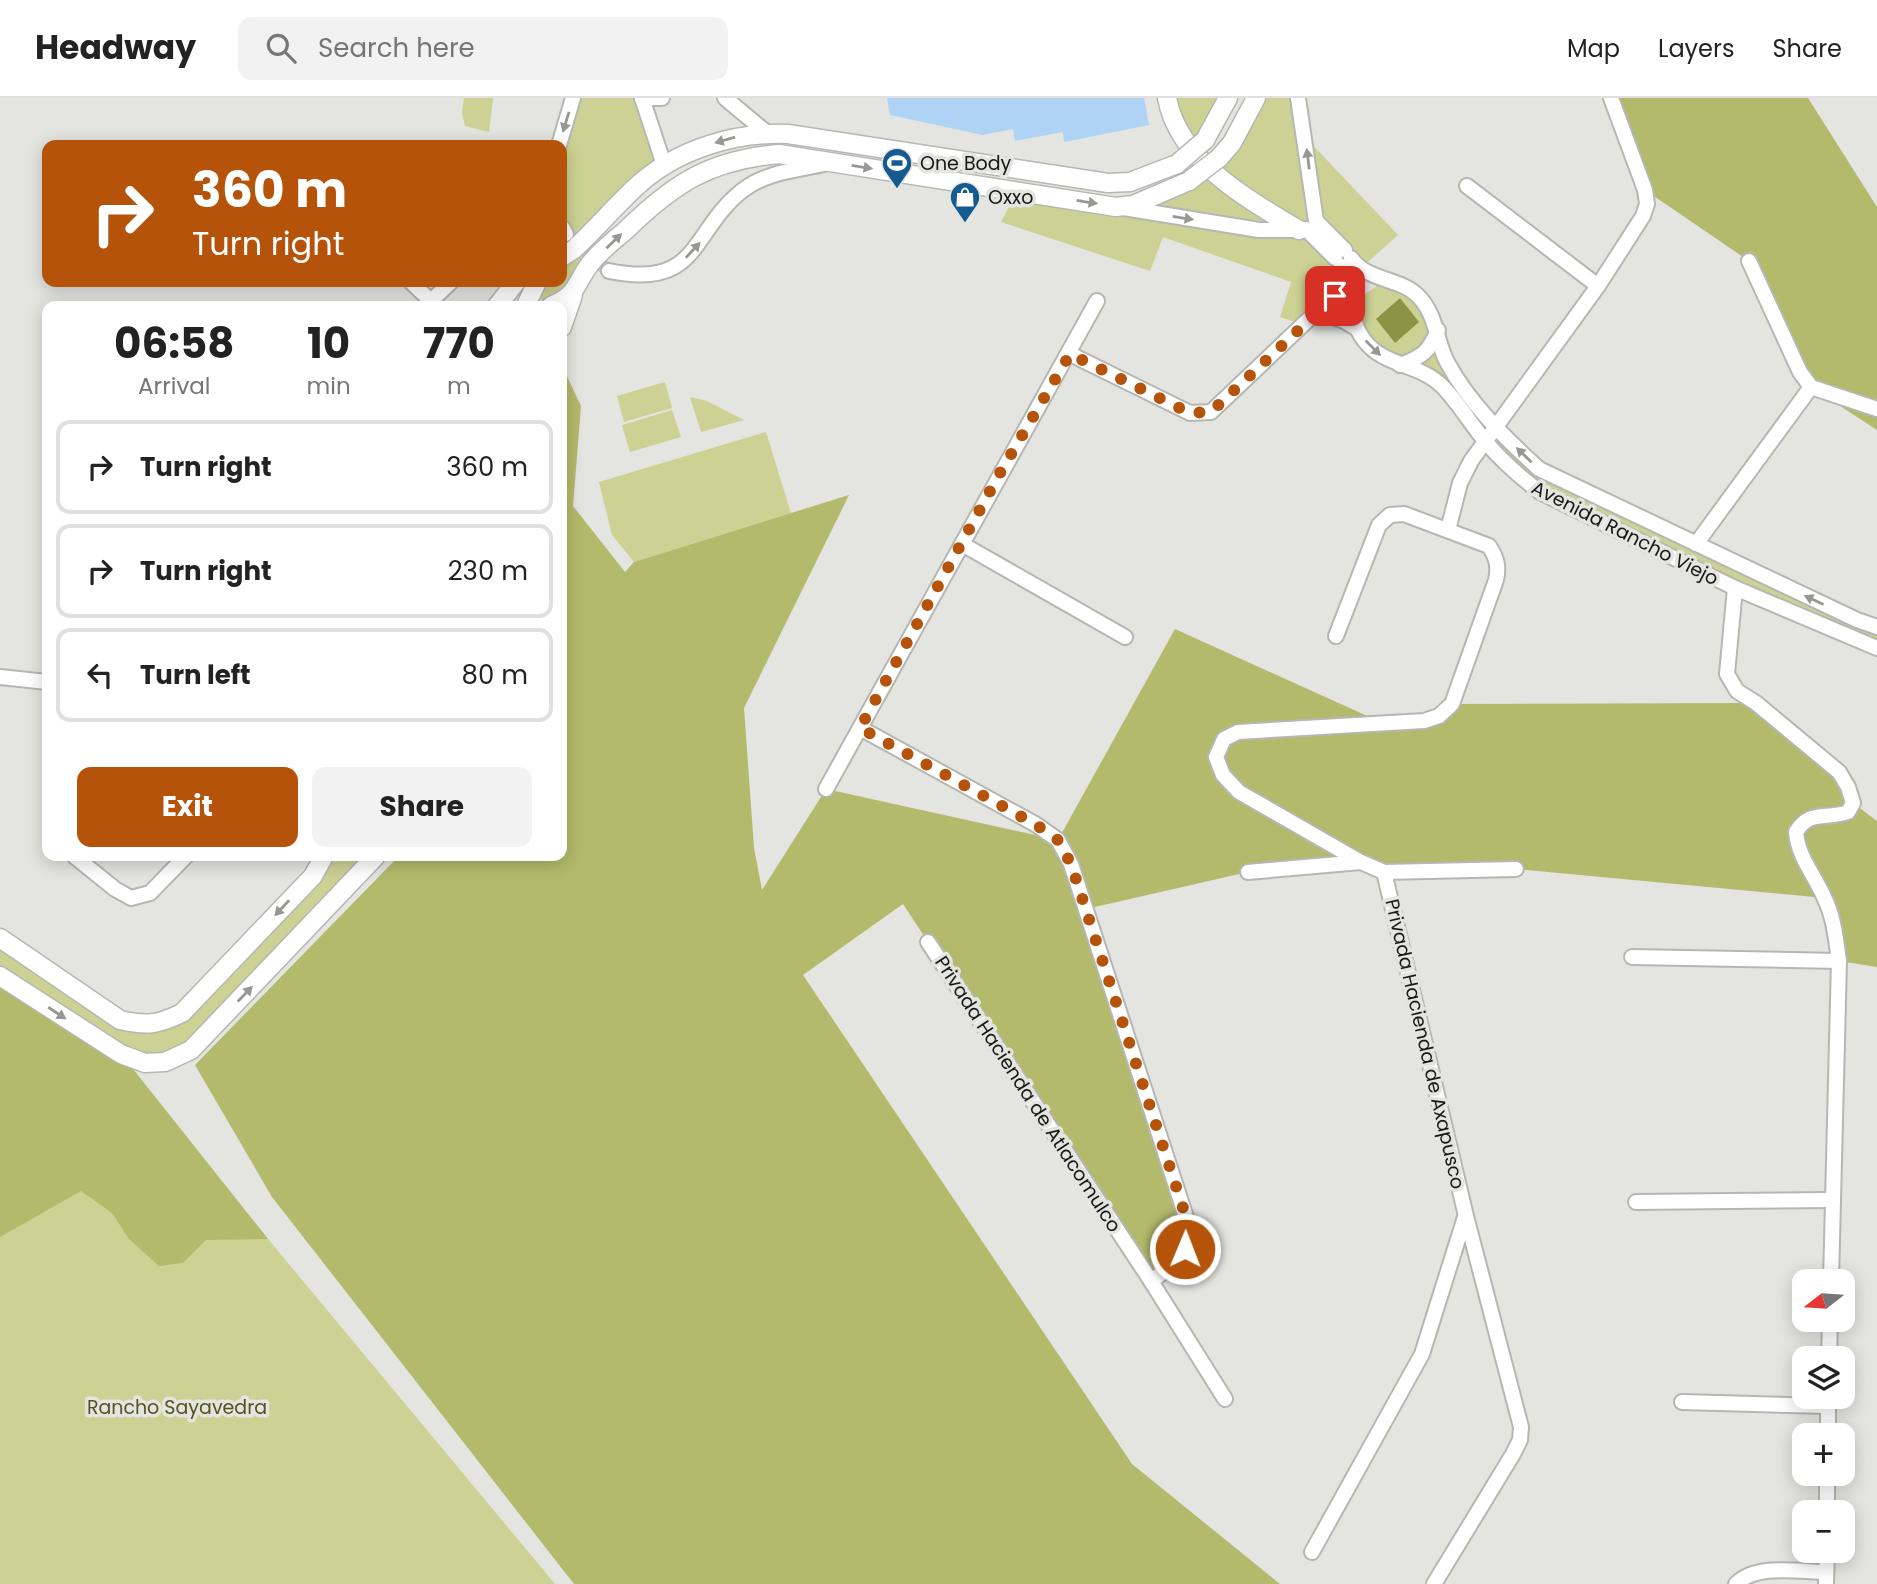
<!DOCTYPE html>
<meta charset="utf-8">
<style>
body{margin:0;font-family:Poppins,sans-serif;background:#f2f2f2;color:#222;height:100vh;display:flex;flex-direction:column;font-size:26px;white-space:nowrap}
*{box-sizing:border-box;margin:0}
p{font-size:23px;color:#767676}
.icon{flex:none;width:38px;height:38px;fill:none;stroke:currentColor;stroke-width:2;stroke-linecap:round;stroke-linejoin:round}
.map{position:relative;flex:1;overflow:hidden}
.panel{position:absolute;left:42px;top:203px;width:525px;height:560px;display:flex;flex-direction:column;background:#fff;border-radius:14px;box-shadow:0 4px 18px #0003}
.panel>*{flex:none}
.banner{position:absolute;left:42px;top:42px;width:525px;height:147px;border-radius:14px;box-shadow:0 4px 18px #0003;background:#b45309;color:#fff;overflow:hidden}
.needle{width:46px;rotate:253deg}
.tools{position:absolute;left:1792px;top:1171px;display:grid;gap:14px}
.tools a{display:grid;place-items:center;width:63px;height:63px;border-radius:14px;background:#fff;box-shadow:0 4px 18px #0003;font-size:35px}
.pin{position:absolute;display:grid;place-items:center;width:60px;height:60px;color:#fff;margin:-30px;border-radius:14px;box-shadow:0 4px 10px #0006}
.me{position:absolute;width:77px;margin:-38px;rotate:1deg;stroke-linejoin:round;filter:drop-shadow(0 0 5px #0008)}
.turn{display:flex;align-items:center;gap:24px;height:147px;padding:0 35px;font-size:32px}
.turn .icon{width:91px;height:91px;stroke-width:2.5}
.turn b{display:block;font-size:49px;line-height:60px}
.eta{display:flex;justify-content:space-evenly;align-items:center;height:119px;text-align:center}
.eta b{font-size:42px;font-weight:700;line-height:49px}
.button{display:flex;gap:14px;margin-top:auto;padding:14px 35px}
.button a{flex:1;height:80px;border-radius:14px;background:#b45309;color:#fff;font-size:28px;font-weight:700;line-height:80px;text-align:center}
.button a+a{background:#f2f2f2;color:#222}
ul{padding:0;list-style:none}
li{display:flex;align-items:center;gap:21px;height:94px;margin:0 14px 10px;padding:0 21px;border:4px solid #e0e0e0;border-radius:14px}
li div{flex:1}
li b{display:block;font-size:26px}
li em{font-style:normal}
header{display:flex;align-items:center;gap:42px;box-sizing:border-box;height:98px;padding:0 35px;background:#fff;border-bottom:2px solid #e0e0e0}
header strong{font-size:33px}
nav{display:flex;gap:38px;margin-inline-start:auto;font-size:24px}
.search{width:490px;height:63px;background:#f2f2f2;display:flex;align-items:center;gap:18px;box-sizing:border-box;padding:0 24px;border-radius:14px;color:#767676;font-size:26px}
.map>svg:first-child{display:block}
.green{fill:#cbd293}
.forest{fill:#b3ba6b}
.water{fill:#8c9345}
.building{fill:#aed3f5}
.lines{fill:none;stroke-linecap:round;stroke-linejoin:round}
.minor-tunnel{stroke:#c5c5c2;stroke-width:14;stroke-dasharray:14 7;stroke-linecap:butt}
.minor-casing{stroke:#b6b7b3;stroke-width:18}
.major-casing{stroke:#b6b7b3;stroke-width:21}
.minor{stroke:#fff;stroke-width:14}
.major{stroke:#fff;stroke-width:18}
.major-bridge-casing{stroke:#b6b7b3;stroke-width:21;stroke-linecap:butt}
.major-bridge{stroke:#fff;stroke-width:18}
.oneway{fill:#979796}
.route{stroke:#b45309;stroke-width:12;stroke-dasharray:0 21.6}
.labels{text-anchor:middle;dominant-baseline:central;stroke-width:7;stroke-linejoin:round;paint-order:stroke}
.poi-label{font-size:19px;fill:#171716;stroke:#e4e4e0;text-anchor:start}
.street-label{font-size:19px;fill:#171716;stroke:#e4e4e0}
.park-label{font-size:19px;fill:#51551b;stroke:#e4e4e0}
</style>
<header>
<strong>Headway</strong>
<div class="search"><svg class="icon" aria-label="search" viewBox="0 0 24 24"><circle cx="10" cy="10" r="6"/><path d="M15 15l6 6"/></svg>Search here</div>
<nav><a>Map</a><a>Layers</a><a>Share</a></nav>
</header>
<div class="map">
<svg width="1877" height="1486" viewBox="0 0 1877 1486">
<rect width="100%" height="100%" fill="#e4e4e0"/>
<!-- green -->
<g class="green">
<polygon points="464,0 493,0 489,34 465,28 462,15"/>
<polygon points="573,0 642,0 664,67 595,132 566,136 562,129 562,47"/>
<polygon points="1167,0 1228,0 1205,42 1182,38"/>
<polygon points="1256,0 1298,0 1306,40 1398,137 1361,170 1349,149 1335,167 1356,202 1386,182 1431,215 1446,262 1539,371 1877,529 1877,550 1540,394 1442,288 1400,267 1356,230 1318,214 1304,227 1280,219 1291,184 1163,139 1150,173 1001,124 1017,93 1116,109 1219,60"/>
<polygon points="573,152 589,167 548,208 533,193 537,184 562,184 562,159"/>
<polygon points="665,284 672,310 624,324 617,298"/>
<polygon points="690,299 707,303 744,322 701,334"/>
<polygon points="672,312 681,339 630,354 622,327"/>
<polygon points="766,334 791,415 634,464 612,437 599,384"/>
<polygon points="324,758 376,758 191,952 165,964 122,957 268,1141 555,1486 0,1486 0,840 120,922 160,926"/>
</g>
<!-- forest -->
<g class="forest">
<polygon points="1611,0 1808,0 1877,109 1877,332 1811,289 1749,163 1645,92"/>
<polygon points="562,268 581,308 573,408 625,474 634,464 849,397 744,610 754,750 762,792 826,691 1058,742 1175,531 1385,626 1424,623 1452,606 1756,605 1839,674 1853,705 1877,723 1877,869 1839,863 1825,800 1516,771 1384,774 1361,764 1248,774 1086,811 1189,1138 1151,1183 903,806 803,877 1132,1366 1280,1486 574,1486 272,1099 195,967 399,758 562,758"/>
<polygon points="0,878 121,956 268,1141 206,1142 183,1165 159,1168 129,1141 112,1115 81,1093 0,1139"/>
</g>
<!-- water -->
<polygon class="water" points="1400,200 1419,224 1395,245 1376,221"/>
<!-- building -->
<polygon class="building" points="887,0 1144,0 1149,27 1064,44 1063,34 1015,43 1013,31 983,37 890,17"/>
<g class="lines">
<!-- minor-tunnel -->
<polyline class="minor-tunnel" points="566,136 609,173"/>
<!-- minor casing -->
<g class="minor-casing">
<g id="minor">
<polyline points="642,0 664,67"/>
<polyline points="642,0 662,0"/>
<polyline points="725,0 767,35"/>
<polyline points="1298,0 1316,123 1345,152"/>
<polyline points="559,47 573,0"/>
<polyline points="1467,88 1598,188"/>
<polyline points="1124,110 1259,132 1302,132"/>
<polyline points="562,129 566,136"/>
<polyline points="1306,131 1335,160"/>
<path d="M1351,160C1367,184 1402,179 1420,200C1437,219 1436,243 1447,264C1469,305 1505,340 1539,371L1857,522L1877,529"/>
<polyline points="1749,163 1800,274 1811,289"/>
<path d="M1341,168C1346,175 1354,182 1355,191C1359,215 1347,218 1364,242C1384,269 1419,265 1442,288C1458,304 1470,325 1485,343C1501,362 1520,379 1540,394L1735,490L1877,550"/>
<path d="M609,173C701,192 690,133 743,92C766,74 798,72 824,66"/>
<polyline points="411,184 436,208"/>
<polyline points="431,203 451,184"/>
<polyline points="1318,214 1344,223 1356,230"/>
<polyline points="1070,256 1190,315 1211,314 1351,181"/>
<path d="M1400,267C1422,259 1429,254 1438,232"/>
<polyline points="1811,289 1877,311"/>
<polyline points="1448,432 1460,385 1471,363 1598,188 1643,118 1647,106 1645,92 1611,0"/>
<polyline points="962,446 1125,539"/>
<polyline points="1696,446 1811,289"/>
<path d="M1735,490L1727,576L1737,593L1756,605L1839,674L1848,689L1853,705L1848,714C1826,722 1810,711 1796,734C1798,759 1814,776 1824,799C1834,819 1836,841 1839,863L1831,1183"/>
<path d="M1336,538L1379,427L1390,417L1404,416L1489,448C1497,460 1499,469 1496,482L1452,606L1439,618L1424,623L1238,634L1224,641L1216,659L1223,677L1239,694L1361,764L1384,774L1466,1118L1521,1329L1520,1342L1513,1356L1434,1486"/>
<polyline points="0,579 47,584"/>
<path d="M860,630L1035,726L1058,742L1071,766L1186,1119C1192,1154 1178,1164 1151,1183"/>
<polyline points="826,691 1097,203"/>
<polyline points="74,758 115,791 131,800 150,795 186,758"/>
<polyline points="1248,774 1361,764"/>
<polyline points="1384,774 1516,771"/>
<polyline points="928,844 1151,1183 1225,1301"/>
<polyline points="1632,859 1839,863"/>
<polyline points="1636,1104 1833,1102"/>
<polyline points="1829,1260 1830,1222"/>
<polyline points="1682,1304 1828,1308"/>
<polyline points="1828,1337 1828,1300"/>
<polyline points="1827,1414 1827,1376"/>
<polyline points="1312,1454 1422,1256 1465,1119"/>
<path d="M1736,1486C1757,1465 1800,1474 1826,1474"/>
<polyline points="1826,1486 1827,1452"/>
</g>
</g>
<!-- major casing -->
<g class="major-casing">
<g id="major">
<path d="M1167,0C1179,64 1249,102 1299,132"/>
<polyline points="1205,42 1228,0"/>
<polyline points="1219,60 1232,45 1256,0"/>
<path d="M562,159L573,152C596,131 616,107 638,87C678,51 735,34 788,36L1108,85L1130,84L1177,66"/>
<polyline points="527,205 537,184"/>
<polyline points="497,208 516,184"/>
<path d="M551,208C579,196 574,187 590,166C599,154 613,143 625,133C674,85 710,62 779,56L1116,109L1133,107L1189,83"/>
<polyline points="562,229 573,197"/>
<path d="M0,840L120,922C147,928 157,927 182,915L313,778L324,758"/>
<polyline points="0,878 121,956 145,965 165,964 191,952 376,758"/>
</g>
</g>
<!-- minor -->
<use href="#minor" class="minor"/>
<!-- major -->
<use href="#major" class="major"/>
<!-- major-bridge casing -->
<g class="major-bridge-casing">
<g id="major-bridge">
<polyline points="1177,66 1205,42"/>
<polyline points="1189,83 1219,60"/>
</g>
</g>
<!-- major-bridge -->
<use href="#major-bridge" class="major-bridge"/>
</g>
<!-- one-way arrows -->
<defs><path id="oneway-solid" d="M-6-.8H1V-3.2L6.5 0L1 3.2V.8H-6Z" transform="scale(1.75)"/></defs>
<g class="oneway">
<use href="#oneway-solid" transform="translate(566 24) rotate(107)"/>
<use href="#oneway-solid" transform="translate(725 42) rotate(164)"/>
<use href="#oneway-solid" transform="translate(1308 61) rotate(-97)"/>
<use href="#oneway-solid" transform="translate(862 69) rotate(9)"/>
<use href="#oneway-solid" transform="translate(1087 104) rotate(9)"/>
<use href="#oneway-solid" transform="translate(1183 120) rotate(9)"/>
<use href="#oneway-solid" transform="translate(614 143) rotate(-44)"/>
<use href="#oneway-solid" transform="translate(693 152) rotate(-47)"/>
<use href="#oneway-solid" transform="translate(1373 250) rotate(45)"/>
<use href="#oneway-solid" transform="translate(1524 357) rotate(-136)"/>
<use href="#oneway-solid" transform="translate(1814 502) rotate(-155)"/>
<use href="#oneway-solid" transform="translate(282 810) rotate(133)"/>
<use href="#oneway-solid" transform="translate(245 896) rotate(-46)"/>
<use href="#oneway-solid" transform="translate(57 915) rotate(33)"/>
</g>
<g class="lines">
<!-- route -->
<polyline class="route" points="1185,1151 1189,1138 1186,1119 1071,766 1058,742 1035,726 860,630 1000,375 1070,256 1190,315 1211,314 1335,198"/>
</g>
<!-- icons -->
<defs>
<g id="stadium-pin" transform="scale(1.575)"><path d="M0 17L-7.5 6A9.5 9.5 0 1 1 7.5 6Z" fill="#155b8f" stroke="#e4e4e0"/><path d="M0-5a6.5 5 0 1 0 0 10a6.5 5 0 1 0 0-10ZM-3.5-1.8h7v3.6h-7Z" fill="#fff"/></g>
<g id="shop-pin" transform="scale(1.575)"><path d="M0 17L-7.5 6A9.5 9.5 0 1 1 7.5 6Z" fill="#155b8f" stroke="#e4e4e0"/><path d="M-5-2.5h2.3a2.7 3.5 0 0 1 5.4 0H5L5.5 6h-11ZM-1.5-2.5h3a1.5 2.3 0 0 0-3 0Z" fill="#fff"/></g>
</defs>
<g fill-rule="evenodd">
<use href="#stadium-pin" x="897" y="65"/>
<use href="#shop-pin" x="965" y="99"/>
</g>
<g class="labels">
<!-- poi labels -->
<g class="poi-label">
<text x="920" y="65">One Body</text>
<text x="988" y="99">Oxxo</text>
</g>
<!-- street labels -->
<g class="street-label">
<text transform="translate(1625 435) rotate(27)">Avenida Rancho Viejo</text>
<text transform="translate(1425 946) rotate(77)">Privada Hacienda de Axapusco</text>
<text transform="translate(1028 996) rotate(57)">Privada Hacienda de Atlacomulco</text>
</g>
<!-- park labels -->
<g class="park-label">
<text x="177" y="1309">Rancho Sayavedra</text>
</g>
</g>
</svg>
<div class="tools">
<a><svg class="needle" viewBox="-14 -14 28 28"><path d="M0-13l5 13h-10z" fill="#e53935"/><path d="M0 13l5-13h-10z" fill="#767676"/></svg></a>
<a><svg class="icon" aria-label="layers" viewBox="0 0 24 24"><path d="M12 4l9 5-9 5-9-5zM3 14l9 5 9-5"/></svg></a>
<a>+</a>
<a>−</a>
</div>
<div class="pin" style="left:1335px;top:198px;background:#d93025"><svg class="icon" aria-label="arrive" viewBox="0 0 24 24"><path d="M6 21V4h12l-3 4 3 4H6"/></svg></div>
<svg class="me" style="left:1185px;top:1151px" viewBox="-20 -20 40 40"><circle r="17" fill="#b45309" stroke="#fff" stroke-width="3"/><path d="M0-11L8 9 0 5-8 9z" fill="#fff"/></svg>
<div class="banner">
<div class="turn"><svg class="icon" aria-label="right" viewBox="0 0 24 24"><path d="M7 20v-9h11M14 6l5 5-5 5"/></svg><div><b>360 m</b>Turn right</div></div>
</div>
<section class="panel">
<div class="eta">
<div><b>06:58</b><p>Arrival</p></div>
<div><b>10</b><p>min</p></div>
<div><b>770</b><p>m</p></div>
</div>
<ul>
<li><svg class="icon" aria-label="right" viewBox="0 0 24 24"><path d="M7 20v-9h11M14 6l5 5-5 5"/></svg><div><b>Turn right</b></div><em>360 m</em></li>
<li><svg class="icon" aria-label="right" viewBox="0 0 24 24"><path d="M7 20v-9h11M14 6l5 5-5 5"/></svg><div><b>Turn right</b></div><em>230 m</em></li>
<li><svg class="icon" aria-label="left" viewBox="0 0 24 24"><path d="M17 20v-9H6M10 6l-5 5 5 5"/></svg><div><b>Turn left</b></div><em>80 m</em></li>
</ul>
<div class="button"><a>Exit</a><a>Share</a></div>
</section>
</div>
